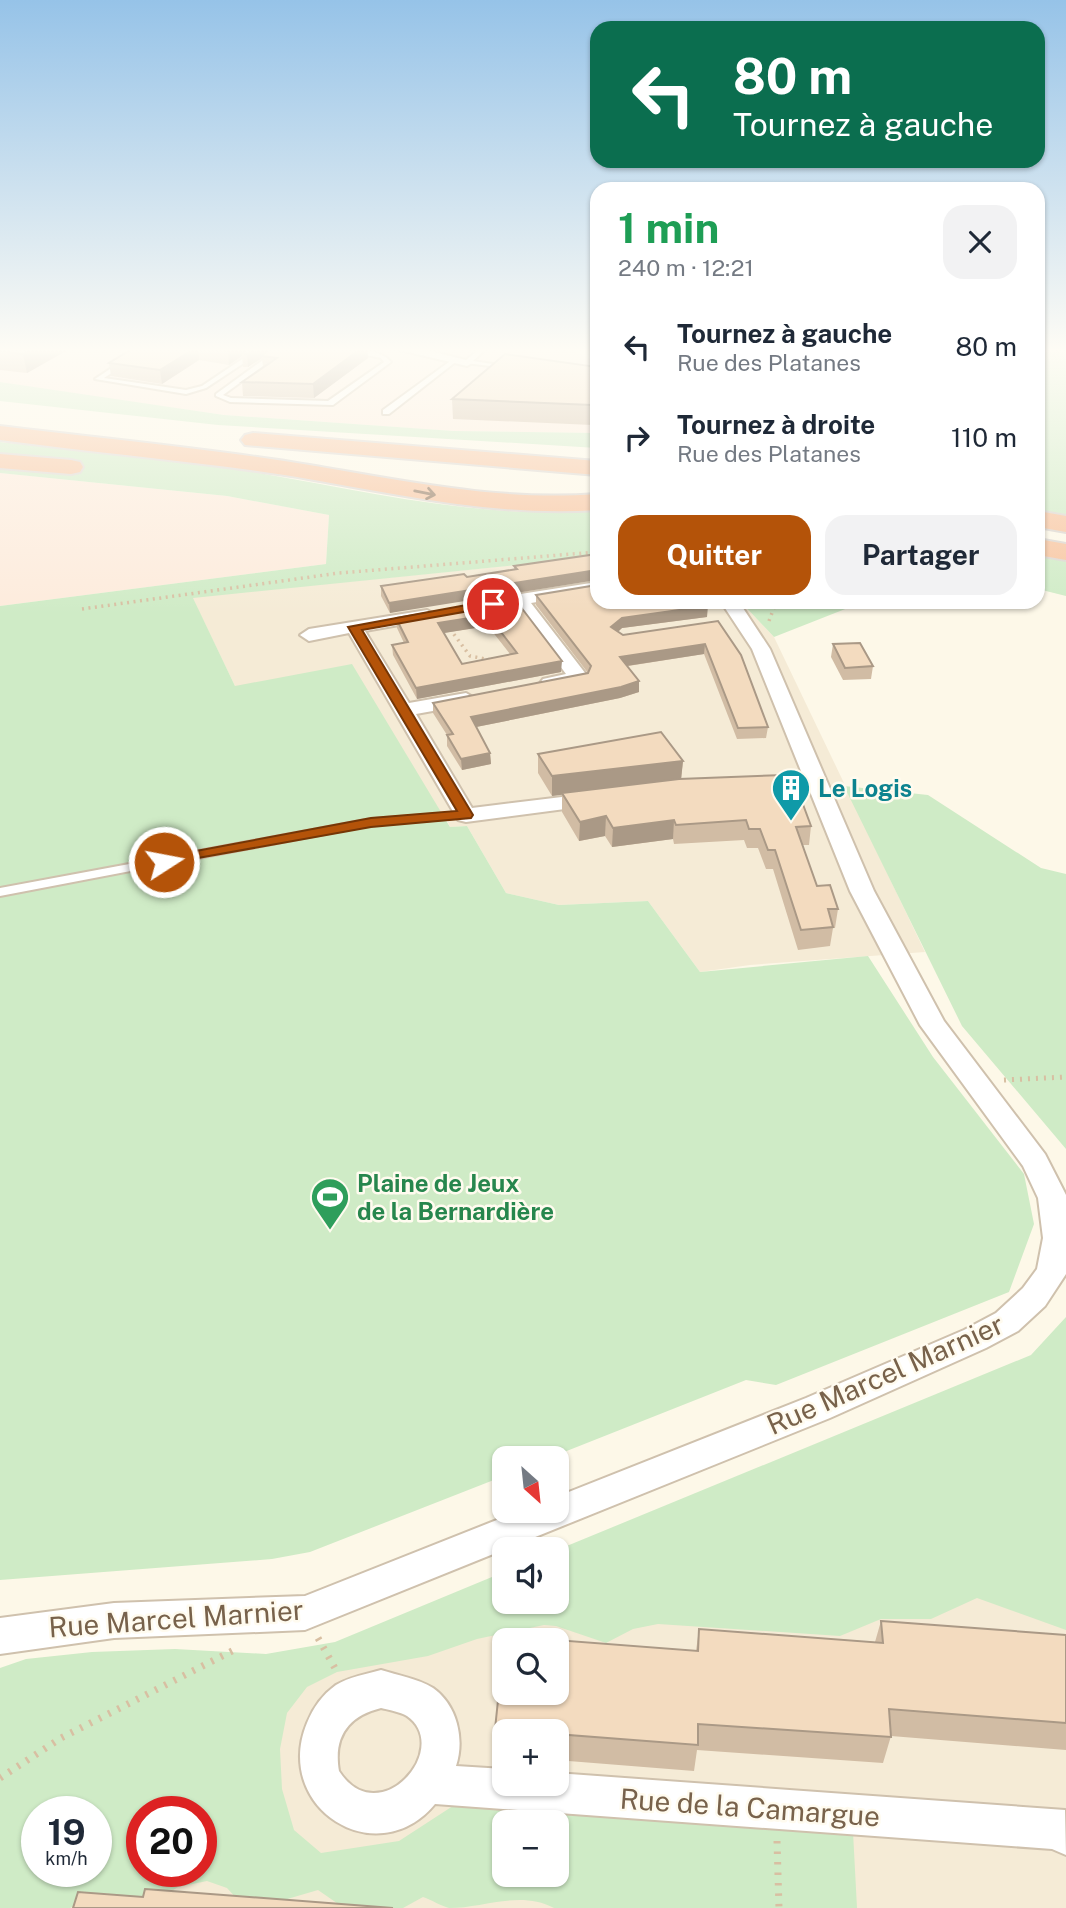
<!DOCTYPE html>
<html lang="fr">
<meta charset="utf-8">
<style>
body{margin:0;font-family:"Public Sans",sans-serif;background:#f2f2f3;color:#1f2937;height:100vh;display:flex;flex-direction:column;font-size:26px;white-space:nowrap}
*{box-sizing:border-box;margin:0}
p{font-size:23px;color:#747a83}
.icon{flex:none;width:38px;height:38px;fill:none;stroke:currentColor;stroke-width:2;stroke-linecap:round;stroke-linejoin:round}
.map{position:relative;flex:1;overflow:hidden}
.drawer{position:absolute;left:590px;top:182px;width:455px;height:427px;display:flex;flex-direction:column;background:#fff;border-radius:21px;box-shadow:0 2px 5px #0004}
.drawer>*{flex:none}
.top-card{position:absolute;left:590px;top:21px;width:455px;height:147px;border-radius:21px;box-shadow:0 2px 5px #0004;background:#0b6e4f;color:#fff;overflow:hidden}
.needle{width:46px;rotate:153deg}
.tools{position:absolute;left:492px;top:1446px;display:grid;gap:14px}
.tools a{display:grid;place-items:center;width:77px;height:77px;border-radius:14px;background:#fff;box-shadow:0 2px 5px #0004;font-size:35px}
.speed{position:absolute;left:21px;top:1796px;display:flex;gap:14px;font-size:35px;font-weight:700;text-align:center}
.speed>*{display:grid;place-content:center;width:91px;height:91px;border-radius:50%;background:#fff;box-shadow:0 2px 5px #0004;line-height:1}
.speed small{font-size:18px;font-weight:400}
.speed .limit{border:10px solid #d22;background:#fff;color:#111}
.pin{position:absolute;display:grid;place-items:center;width:60px;height:60px;color:#fff;margin:-30px;border:4px solid #fff;border-radius:50%;box-shadow:0 2px 7px #0007}
.me{position:absolute;width:77px;margin:-38px;rotate:79deg;stroke-linejoin:round;filter:drop-shadow(0 0 5px #0008)}
.turn{display:flex;align-items:center;gap:24px;height:147px;padding:0 28px;font-size:32px}
.turn .icon{width:91px;height:91px;stroke-width:2.5}
.turn b{display:block;font-size:49px;line-height:60px}
.round{display:grid;place-items:center;flex:none;width:74px;height:74px;border-radius:21px;background:#f2f2f3}
.headline{display:flex;align-items:center;justify-content:space-between;height:119px;padding:0 28px}
h1{font-size:42px;font-weight:700;line-height:52px;color:#1e9e55}
.action{display:flex;gap:14px;margin-top:auto;padding:14px 28px}
.action a{flex:1;height:80px;border-radius:21px;background:#b45309;color:#fff;font-size:28px;font-weight:700;line-height:80px;text-align:center}
.action a+a{background:#f2f2f3;color:#1f2937}
ul{padding:0;list-style:none}
li{display:flex;align-items:center;gap:21px;height:91px;padding:0 28px}
li div{flex:1}
li b{display:block;font-size:26px}
li em{font-style:normal}
.map>svg:first-child{display:block}
.residential{fill:#f5ebd6;fill-rule:evenodd}
.commercial{fill:#fdebdc}
.green{fill:#cfebc6;fill-rule:evenodd}
.lines{fill:none;stroke-linecap:round;stroke-linejoin:round}
.lane-casing{stroke:#cfc1ad;stroke-width:4}
.street-casing{stroke:#cfc1ad;stroke-width:4}
.highway-casing{stroke:#dcd6d0;stroke-width:4}
.path-far2{stroke:#d8bfa2;stroke-width:3.5;stroke-dasharray:2 4.5;stroke-linecap:butt}
.path-far1{stroke:#d8bfa2;stroke-width:5;stroke-dasharray:2 6;stroke-linecap:butt}
.path{stroke:#d8bfa2;stroke-width:7;stroke-dasharray:2.5 8;stroke-linecap:butt}
.lane{fill:#fff;fill-rule:evenodd}
.street{fill:#fff;fill-rule:evenodd}
.highway{fill:#f7c39e;fill-rule:evenodd}
.wall{fill:#d1bca4;fill-rule:evenodd}
.shaded-wall{fill:#aa9986}
.building{fill:#f3dbbf;stroke:#aa9986;stroke-width:2;fill-rule:evenodd}
.oneway{stroke:#91755c}
.route{fill:#b45309;stroke:#753606;stroke-width:2}
.labels{text-anchor:middle;dominant-baseline:central;stroke-width:5;stroke-linejoin:round;paint-order:stroke}
.culture-label{font-size:24px;font-weight:bold;fill:#0d838f;stroke:#fffbef;text-anchor:start}
.leisure-label{font-size:24px;font-weight:bold;fill:#27864d;stroke:#fffbef;text-anchor:start}
.near-street-label{font-size:28px;fill:#78624b;stroke:#fffbef}
</style>
<div class="map">
<svg width="1066" height="1908" viewBox="0 0 1066 1908">
<rect width="100%" height="100%" fill="#fdf8e8"/>
<!-- residential -->
<g class="residential">
<polygon points="597,557 597,602 741,602 774,637 925,952 750,965 700,972 648,901 559,905 506,893 467,826 450,827 446,818 235,686 192,597"/>
<path d="M1066,1351V1908H0V1766L504,1601H556ZM504,1640H556V1692H504ZM504,1731H556V1783H504ZM37,1811H96V1871H37ZM142,1811H201V1871H142ZM504,1822H556V1874H504Z"/>
</g>
<!-- commercial -->
<g class="commercial">
<polygon points="0,347 568,347 597,363 597,433 454,431 224,415 49,390 0,382"/>
<polygon points="0,473 227,496 329,515 326,564 0,606"/>
</g>
<!-- green -->
<g class="green">
<polygon points="1038,347 1066,347 1066,516 1038,510"/>
<polygon points="0,382 224,415 454,431 597,433 597,448 218,425 0,401"/>
<path d="M0,442C86,452 174,459 259,473C370,492 484,520 597,510V557L193,598L235,686L352,664L450,827L467,826L506,893L559,905L648,901L700,972L868,956L933,1057L1024,1174L1034,1224L1009,1292L776,1385L746,1380L549,1458H504V1476L310,1552L272,1559L0,1580V606L326,564L329,515L227,496L0,473Z"/>
<polygon points="1038,555 1066,560 1066,596 1038,589"/>
<polygon points="741,602 863,602 774,637"/>
<polygon points="844,786 928,795 1041,868 1066,874 1066,1149 962,1026"/>
<path d="M1066,1317V1630L977,1598L931,1619H881L840,1636L658,1624L633,1629L606,1643L556,1626L544,1625L477,1639L428,1656L337,1672L307,1687L287,1713L280,1749L282,1789L294,1830L321,1853L399,1841L459,1802L853,1832L857,1908H554C520,1890 484,1908 449,1908C441,1906 432,1900 423,1897L403,1908H344L318,1890L260,1907L239,1901L227,1888L207,1881L178,1887L159,1899L99,1893L70,1908H0V1668L26,1659L92,1652L175,1649L266,1654L335,1642L504,1572V1601H556L557,1550L1031,1355ZM37,1811H96V1871H37ZM142,1811H201V1871H142ZM504,1822H556V1874H504Z"/>
</g>
<g class="lines">
<!-- lane casing -->
<g class="lane-casing">
<g id="lane">
<polygon points="143,347 151,347 104,378 186,390 202,386 260,347 268,347 206,388 186,394 95,379"/>
<path d="M281,347H289L223,395L231,398L328,401L384,362L381,358L328,347C346,347 380,348 391,362L333,405L230,402L216,396V394Z"/>
<polygon points="481,347 488,347 473,361 499,365 499,367 465,363 465,361"/>
<polygon points="453,359 458,360 389,414 383,414 383,410"/>
<polygon points="466,812 471,815 470,817 371,825 0,896 0,888 371,819"/>
</g>
</g>
<!-- street casing -->
<g class="street-casing">
<g id="street">
<polygon points="387,347 414,347 474,362 467,366"/>
<polygon points="597,582 597,592 531,603 589,678 579,684 543,687 540,683 543,679 566,674 515,605 483,610 474,605 483,600"/>
<polygon points="721,602 739,602 770,649 874,891 944,1021 1045,1154 1066,1195 1066,1274 1045,1306 1018,1331 986,1348 830,1418 305,1630 114,1638 0,1654 0,1618 114,1603 305,1596 522,1510 556,1510 556,1497 806,1398 964,1330 996,1313 1023,1288 1037,1269 1043,1238 1038,1198 1023,1166 920,1025 850,891 809,789 753,791 742,785 753,779 803,776 752,649"/>
<polygon points="427,610 436,615 433,619 365,631 409,703 466,693 476,699 466,705 416,714 472,808 595,793 606,799 603,804 466,822 458,820 349,633 309,641 300,635 309,629"/>
<path d="M381,1670C397,1675 419,1679 433,1688C457,1705 465,1739 456,1766L504,1769V1783H556V1773L1065,1810L1066,1855L1052,1849L435,1804C377,1874 272,1808 307,1723C313,1708 322,1695 336,1685C349,1677 366,1674 381,1670ZM381,1708C389,1710 400,1712 407,1716C453,1748 379,1833 339,1771C333,1736 349,1716 381,1708Z"/>
</g>
</g>
<!-- highway casing -->
<g class="highway-casing">
<g id="highway">
<path d="M0,426C97,438 194,447 291,462C393,478 492,502 597,494V510C492,517 393,493 291,476C194,461 97,453 0,440Z"/>
<polygon points="253,433 597,461 597,475 245,445 241,440 245,435"/>
<polygon points="0,454 71,460 80,462 83,467 80,472 71,474 0,468"/>
<polygon points="1038,511 1066,516 1066,532 1038,527"/>
<polygon points="1038,539 1066,544 1066,560 1038,555"/>
</g>
</g>
<!-- path-far2 -->
<g class="path-far2">
<polyline points="82,609 339,573 597,552"/>
<polyline points="769,621 776,602"/>
<polyline points="450,629 470,656 491,660"/>
</g>
<!-- path-far1 -->
<polyline class="path-far1" points="1004,1080 1066,1077"/>
<!-- path -->
<g class="path">
<polyline points="318,1638 336,1670"/>
<polyline points="0,1778 61,1738 238,1648"/>
<polyline points="777,1841 779,1908"/>
</g>
<!-- lane -->
<use href="#lane" class="lane"/>
<!-- street -->
<use href="#street" class="street"/>
<!-- highway -->
<use href="#highway" class="highway"/>
</g>
<!-- wall -->
<g class="wall">
<polygon points="0,347 73,347 27,373 0,370"/>
<polygon points="135,347 382,347 378,351 367,348 368,358 314,398 243,396 242,382 263,367 262,358 248,367 243,367 242,356 229,365 199,360 162,384 111,376 109,363"/>
<polygon points="597,367 597,420 592,425 453,419 452,399"/>
<polygon points="597,554 390,613 381,596 381,586 467,577 514,570 514,566"/>
<polygon points="536,595 707,617 622,628 618,632 623,635 718,621 768,727 766,738 737,739 704,654 628,666 639,692 620,698 476,727 490,753 491,764 462,770 447,746 447,735 433,713 433,703 588,673 536,605"/>
<path d="M514,598L561,672L417,699L393,655L392,645L404,643L397,628L396,618ZM488,626L510,654L462,664L443,633Z"/>
<polygon points="833,644 873,666 871,679 843,680 831,657"/>
<polygon points="538,754 683,761 681,779 791,792 811,826 809,845 802,845 817,886 838,909 835,928 833,928 830,946 798,950 773,869 766,869 758,848 747,848 744,840 674,844 673,839 612,847 605,836 579,841 562,812 562,794 552,796 538,773"/>
<polygon points="881,1621 1066,1635 1066,1750 891,1736 883,1763 697,1750 694,1771 556,1760 556,1731 504,1731 504,1756 496,1755 495,1729 696,1651 699,1629 875,1642"/>
</g>
<!-- shaded-wall -->
<g class="shaded-wall">
<polygon points="36,347 73,347 27,373 23,354"/>
<polygon points="198,347 199,360 162,384 160,370"/>
<polygon points="233,347 255,347 242,353 242,356 229,365 228,351"/>
<polygon points="256,347 276,347 261,356 262,358 248,367 247,354"/>
<polygon points="363,347 367,347 368,358 314,398 313,384"/>
<polygon points="597,401 597,420 592,425 592,405"/>
<polygon points="597,570 597,580 390,613 389,603"/>
<polygon points="708,606 707,617 622,628 611,638 611,627 622,618"/>
<polygon points="488,615 488,626 438,634 438,623"/>
<polygon points="705,644 704,654 620,667 620,657"/>
<polygon points="562,661 561,672 417,699 416,688"/>
<polygon points="639,681 639,692 620,698 471,728 471,717"/>
<polygon points="490,753 491,764 462,770 461,759"/>
<polygon points="683,761 681,780 552,796 552,776"/>
<polygon points="606,816 605,836 579,841 580,822"/>
<polygon points="674,820 673,839 612,847 613,828"/>
</g>
<!-- building -->
<g class="building">
<polygon points="0,347 36,347 23,354 0,351"/>
<polygon points="135,347 197,347 160,370 109,363"/>
<polygon points="201,347 233,347 228,351"/>
<polygon points="250,347 256,347 247,354 242,353"/>
<polygon points="273,347 363,347 313,384 242,382 277,358 261,356"/>
<polygon points="505,354 597,367 597,401 592,405 452,399"/>
<polygon points="597,554 597,570 389,603 381,586 464,574 467,577 517,569 514,566"/>
<polygon points="597,585 597,602 705,602 708,606 622,618 611,627 623,635 718,621 741,655 768,727 738,728 705,644 620,657 639,681 621,687 471,717 490,753 461,759 447,735 453,734 433,703 588,673 591,666 536,595"/>
<path d="M514,598L562,661L416,688L392,645L408,642L396,618ZM488,615L517,653L462,664L438,623Z"/>
<polygon points="860,643 873,666 845,668 833,644"/>
<polygon points="661,732 683,761 552,776 538,754"/>
<polygon points="784,775 791,792 798,791 811,826 796,827 817,886 830,885 838,909 828,909 833,927 801,930 775,850 768,850 760,829 749,829 746,820 676,825 674,820 613,828 606,816 580,822 562,793 679,779"/>
<polygon points="881,1621 1066,1635 1066,1723 889,1709 891,1737 698,1724 698,1745 556,1734 556,1731 513,1731 495,1729 504,1643 504,1692 556,1692 556,1640 698,1651 699,1629 883,1643"/>
<polygon points="505,1637 547,1640 504,1640"/>
<polygon points="145,1889 393,1908 73,1908 78,1892 143,1897"/>
</g>
<!-- one-way arrows -->
<defs><path id="oneway-shaft" d="M-6 0H5M1.5-3L5.5 0L1.5 3" fill="none" stroke-width="1.6" stroke-linecap="round" stroke-linejoin="round" transform="scale(1.75)"/></defs>
<use class="oneway" href="#oneway-shaft" transform="translate(425 493) rotate(11)"/>
<!-- sky -->
<linearGradient id="sky" x2="0" y2="1"><stop stop-color="#96c3e8"/><stop offset="0.57" stop-color="#fefcf5"/><stop offset="1" stop-color="#fefcf5" stop-opacity="0"/></linearGradient>
<rect width="1066" height="614" fill="url(#sky)"/>
<!-- route -->
<polygon class="route" points="493,600 498,604 497,606 362,630 473,815 471,818 371,827 159,865 157,862 164,857 371,818 457,811 348,627"/>
<!-- icons -->
<defs>
<g id="building-pin" transform="scale(2.0125)"><path d="M0 17L-7.5 6A9.5 9.5 0 1 1 7.5 6Z" fill="#0f9aa8" stroke="#fffbef"/><path d="M-4-6H4V6H1V3H-1V6H-4ZM-2.5-4.3h1.7v1.8h-1.7ZM.8-4.3h1.7v1.8H.8ZM-2.5-1h1.7V.8h-1.7ZM.8-1h1.7V.8H.8Z" fill="#fff"/></g>
<g id="stadium-pin" transform="scale(2.0125)"><path d="M0 17L-7.5 6A9.5 9.5 0 1 1 7.5 6Z" fill="#2e9e5b" stroke="#fffbef"/><path d="M0-5a6.5 5 0 1 0 0 10a6.5 5 0 1 0 0-10ZM-3.5-1.8h7v3.6h-7Z" fill="#fff"/></g>
</defs>
<g fill-rule="evenodd">
<use href="#building-pin" x="791" y="788"/>
<use href="#stadium-pin" x="330" y="1197"/>
</g>
<g class="labels">
<!-- culture labels -->
<g class="culture-label">
<text x="818" y="788">Le Logis</text>
</g>
<!-- leisure labels -->
<g class="leisure-label">
<text x="357" y="1183">Plaine de Jeux<tspan x="357" dy="28">de la Bernardière</tspan></text>
</g>
<!-- near-street labels -->
<g class="near-street-label">
<text transform="translate(885 1374) rotate(-24)">Rue Marcel Marnier</text>
<text transform="translate(176 1618) rotate(-4)">Rue Marcel Marnier</text>
<text transform="translate(750 1807) rotate(4)">Rue de la Camargue</text>
</g>
</g>
</svg>
<div class="tools">
<a><svg class="needle" viewBox="-14 -14 28 28"><path d="M0-13l5 13h-10z" fill="#e53935"/><path d="M0 13l5-13h-10z" fill="#747a83"/></svg></a>
<a><svg class="icon" aria-label="sound" viewBox="0 0 24 24"><path d="M4 9h4l5-4v14l-5-4H4zM17 9q2 3 0 6"/></svg></a>
<a><svg class="icon" aria-label="search" viewBox="0 0 24 24"><circle cx="10" cy="10" r="6"/><path d="M15 15l6 6"/></svg></a>
<a>+</a>
<a>−</a>
</div>
<div class="speed"><div>19<small>km/h</small></div><div class="limit">20</div></div>
<div class="pin" style="left:493px;top:604px;background:#d93025"><svg class="icon" aria-label="arrive" viewBox="0 0 24 24"><path d="M6 21V4h12l-3 4 3 4H6"/></svg></div>
<svg class="me" style="left:164px;top:862px" viewBox="-20 -20 40 40"><circle r="17" fill="#b45309" stroke="#fff" stroke-width="3"/><path d="M0-11L8 9 0 5-8 9z" fill="#fff"/></svg>
<div class="top-card">
<div class="turn"><svg class="icon" aria-label="left" viewBox="0 0 24 24"><path d="M17 20v-9H6M10 6l-5 5 5 5"/></svg><div><b>80 m</b>Tournez à gauche</div></div>
</div>
<section class="drawer">
<div class="headline"><div><h1>1 min</h1><p>240 m · 12:21</p></div><a class="round"><svg class="icon" aria-label="close" viewBox="0 0 24 24"><path d="M6 6l12 12M18 6L6 18"/></svg></a></div>
<ul>
<li><svg class="icon" aria-label="left" viewBox="0 0 24 24"><path d="M17 20v-9H6M10 6l-5 5 5 5"/></svg><div><b>Tournez à gauche</b><p>Rue des Platanes</p></div><em>80 m</em></li>
<li><svg class="icon" aria-label="right" viewBox="0 0 24 24"><path d="M7 20v-9h11M14 6l5 5-5 5"/></svg><div><b>Tournez à droite</b><p>Rue des Platanes</p></div><em>110 m</em></li>
</ul>
<div class="action"><a>Quitter</a><a>Partager</a></div>
</section>
</div>
